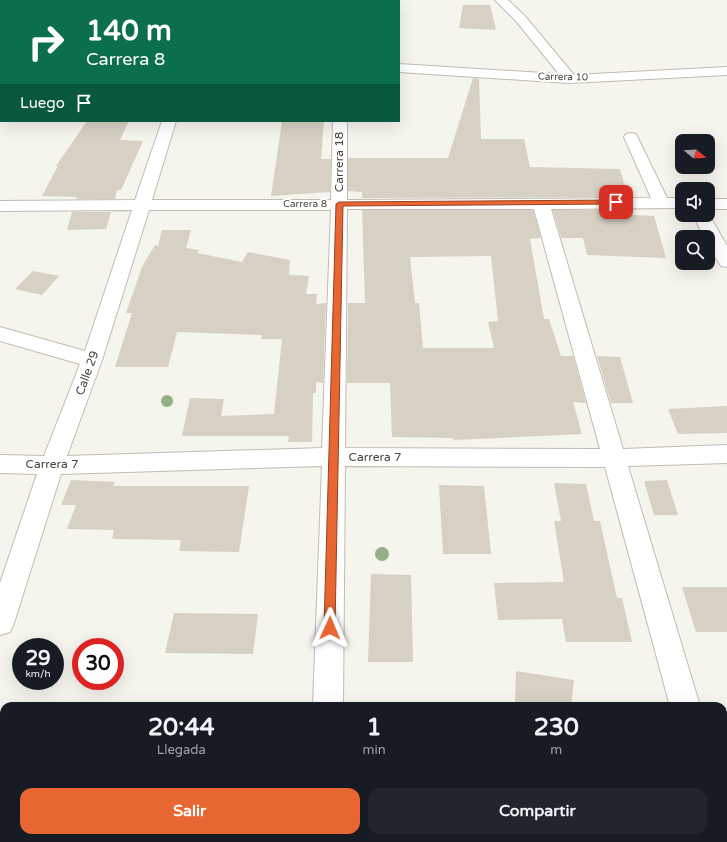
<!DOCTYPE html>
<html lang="es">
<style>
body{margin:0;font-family:"Varela Round",sans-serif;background:#20242c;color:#f1f3f6;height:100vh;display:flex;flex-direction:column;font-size:15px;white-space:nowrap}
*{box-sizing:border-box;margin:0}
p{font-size:13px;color:#9ea1a6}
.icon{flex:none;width:22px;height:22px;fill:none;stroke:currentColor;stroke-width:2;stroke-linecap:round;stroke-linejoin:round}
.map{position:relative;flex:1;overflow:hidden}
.drawer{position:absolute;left:0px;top:702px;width:727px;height:140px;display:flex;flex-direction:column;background:#171b24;border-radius:12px 12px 0 0;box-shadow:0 4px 16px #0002}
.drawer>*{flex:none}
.banner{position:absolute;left:0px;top:0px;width:400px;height:122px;box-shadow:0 4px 16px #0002;background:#0b6e4f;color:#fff;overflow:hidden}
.needle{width:26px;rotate:108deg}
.controls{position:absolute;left:675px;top:134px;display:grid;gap:8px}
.controls a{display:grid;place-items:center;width:40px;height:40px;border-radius:8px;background:#171b24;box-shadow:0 4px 16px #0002;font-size:20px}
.speed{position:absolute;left:12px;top:638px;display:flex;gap:8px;font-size:20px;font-weight:700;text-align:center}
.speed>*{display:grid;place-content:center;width:52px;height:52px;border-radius:50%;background:#171b24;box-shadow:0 4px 16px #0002;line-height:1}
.speed small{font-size:10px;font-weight:400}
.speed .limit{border:6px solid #d22;background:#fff;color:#111}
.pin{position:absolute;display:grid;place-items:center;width:34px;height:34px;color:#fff;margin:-17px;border-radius:8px;box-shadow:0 2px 6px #0006}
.me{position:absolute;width:44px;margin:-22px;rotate:1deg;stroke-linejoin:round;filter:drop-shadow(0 0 3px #0008)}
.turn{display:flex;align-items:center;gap:14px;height:84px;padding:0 20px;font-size:18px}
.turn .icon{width:52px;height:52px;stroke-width:2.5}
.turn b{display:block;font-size:28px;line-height:34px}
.then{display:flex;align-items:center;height:38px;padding:0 20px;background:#0003;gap:8px;font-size:15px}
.eta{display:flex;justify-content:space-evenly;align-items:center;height:68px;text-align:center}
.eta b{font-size:24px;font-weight:800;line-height:28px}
.button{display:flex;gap:8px;margin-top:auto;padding:8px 20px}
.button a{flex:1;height:46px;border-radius:12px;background:#e76631;color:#fff;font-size:16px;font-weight:800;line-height:46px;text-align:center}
.button a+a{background:#20242c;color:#f1f3f6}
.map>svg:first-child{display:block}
.building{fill:#d6d1c3;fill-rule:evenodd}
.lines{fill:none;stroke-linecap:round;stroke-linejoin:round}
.street-casing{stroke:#c0bcb0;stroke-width:2}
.street{fill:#fff;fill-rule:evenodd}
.tree{fill:#93af86}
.route{fill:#e76631;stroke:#964220}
.labels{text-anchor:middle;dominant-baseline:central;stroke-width:4;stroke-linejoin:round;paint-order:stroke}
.far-street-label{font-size:10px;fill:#49453a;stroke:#fff}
.street-label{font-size:12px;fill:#49453a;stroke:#fff}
</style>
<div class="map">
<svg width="727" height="842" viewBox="0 0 727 842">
<rect width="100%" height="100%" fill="#f5f4ed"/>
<!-- building -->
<g class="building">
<polygon points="463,5 490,5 496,30 459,28"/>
<polygon points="473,78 479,79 481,139 524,139 530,167 620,169 628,197 362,198 362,192 348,191 348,158 448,158"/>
<polygon points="87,121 129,121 120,140 143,141 121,190 117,190 115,199 76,199 77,197 42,196 58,166 56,166"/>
<polygon points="282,121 324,121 321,159 331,159 330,192 271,196"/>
<path d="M362,210H533L541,238L530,239L544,319H549L561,356H573L586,403L573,402L582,434L454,440L453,438L392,437L390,383H347L348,303H365ZM491,256L498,321L488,322L494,348H423L419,303H415L410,257Z"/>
<polygon points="553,210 631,210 633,215 654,216 666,258 587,255 583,238 561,238"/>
<polygon points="72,212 111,212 106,229 67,230"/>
<polygon points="162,230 191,230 186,248 199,250 197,253 242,262 248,252 290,260 289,275 309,276 306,294 317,294 316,304 326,303 323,383 316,382 316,393 313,393 312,442 288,442 289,436 182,436 190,398 224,399 221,416 274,414 282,339 261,339 262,335 177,332 168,367 115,367 132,313 126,313 142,267 155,245 158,246"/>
<polygon points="33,271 59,276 42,295 15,289"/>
<polygon points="597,356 620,357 633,403 611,403"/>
<polygon points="727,406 727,433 678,434 668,409"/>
<polygon points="71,480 115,482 113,486 249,486 239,552 179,551 181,540 112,539 114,530 67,529 76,505 61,505"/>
<polygon points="667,480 678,515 654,515 644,481"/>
<polygon points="554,483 586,484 594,521 600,521 617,598 622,598 632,642 566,642 562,619 498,620 494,583 564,582 554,521 561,521"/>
<polygon points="439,485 484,486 491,554 443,554"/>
<polygon points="371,574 411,575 413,662 368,662"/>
<polygon points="682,587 727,587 727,632 696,632"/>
<polygon points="174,613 258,614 253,654 165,653"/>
<polygon points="516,671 574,680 571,706 515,706"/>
</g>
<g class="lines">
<!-- street casing -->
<g class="street-casing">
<g id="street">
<rect x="57" y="0" width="12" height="1"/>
<rect x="201" y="0" width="12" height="1"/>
<rect x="331" y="0" width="12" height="1"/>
<polygon points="495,0 508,0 524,15 574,75 727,67 727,75 570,83 399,72 399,64 559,74 516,21"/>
<rect x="0" y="63" width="1" height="8"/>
<path d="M162,121H176L152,200H331L333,121H347V200L651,198L624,137L626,134L631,133L636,134L667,198H682V208L551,209L623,449L727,445V463L628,466L700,706H670L605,467L345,466L343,706H313L322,466L61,474L14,623L10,632L0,635V583L37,474L0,473V455L44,456L80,364L0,341V327L85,351L132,210L0,211V201L135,200ZM347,209H534L600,449L345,448ZM149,210H331L322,448L67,456L102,360Z"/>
<rect x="708" y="199" width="19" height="10"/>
<path d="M708,213L727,246V267L721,266C715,257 708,247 708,237H704L693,215H708Z"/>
<polygon points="723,820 727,821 727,842 709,842 707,838 723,838"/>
<rect x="308" y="838" width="32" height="4"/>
<polygon points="511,838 543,838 544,842 512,842"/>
</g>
</g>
<!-- street -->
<use href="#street" class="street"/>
</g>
<!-- trees -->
<g class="tree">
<circle cx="167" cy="401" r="6"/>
<circle cx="382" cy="554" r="7"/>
</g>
<!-- route -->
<polygon class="route" points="616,200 619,202 618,204 343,206 335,628 333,632 330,633 326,632 324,628 336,204 339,202"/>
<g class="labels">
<!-- far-street labels -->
<g class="far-street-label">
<text transform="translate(563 77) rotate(1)">Carrera 10</text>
<text x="305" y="204">Carrera 8</text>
</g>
<!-- street labels -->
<g class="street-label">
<text transform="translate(339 162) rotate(-90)">Carrera 18</text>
<text transform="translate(87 373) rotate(-70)">Calle 29</text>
<text x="375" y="457">Carrera 7</text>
<text x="52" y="464">Carrera 7</text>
</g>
</g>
</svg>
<div class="controls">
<a><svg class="needle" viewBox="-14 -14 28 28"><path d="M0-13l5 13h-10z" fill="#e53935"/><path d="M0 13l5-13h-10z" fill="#9ea1a6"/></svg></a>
<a><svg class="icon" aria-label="sound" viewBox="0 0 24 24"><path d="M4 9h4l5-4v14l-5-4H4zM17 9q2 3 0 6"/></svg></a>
<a><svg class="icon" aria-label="search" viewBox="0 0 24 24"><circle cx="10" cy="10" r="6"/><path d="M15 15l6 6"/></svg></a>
</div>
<div class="speed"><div>29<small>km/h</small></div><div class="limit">30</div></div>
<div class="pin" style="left:616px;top:202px;background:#d93025"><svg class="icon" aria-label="arrive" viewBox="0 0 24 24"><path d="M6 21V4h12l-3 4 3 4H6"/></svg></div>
<svg class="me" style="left:330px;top:628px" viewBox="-20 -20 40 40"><path d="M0-17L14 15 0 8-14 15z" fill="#e76631" stroke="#fff" stroke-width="4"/></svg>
<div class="banner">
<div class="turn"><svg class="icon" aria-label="right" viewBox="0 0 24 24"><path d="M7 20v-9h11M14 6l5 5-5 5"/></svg><div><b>140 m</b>Carrera 8</div></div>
<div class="then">Luego<svg class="icon" aria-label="arrive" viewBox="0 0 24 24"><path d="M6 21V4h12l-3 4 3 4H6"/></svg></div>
</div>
<section class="drawer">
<div class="eta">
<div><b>20:44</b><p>Llegada</p></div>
<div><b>1</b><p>min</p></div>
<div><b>230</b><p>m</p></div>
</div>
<div class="button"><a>Salir</a><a>Compartir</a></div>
</section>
</div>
